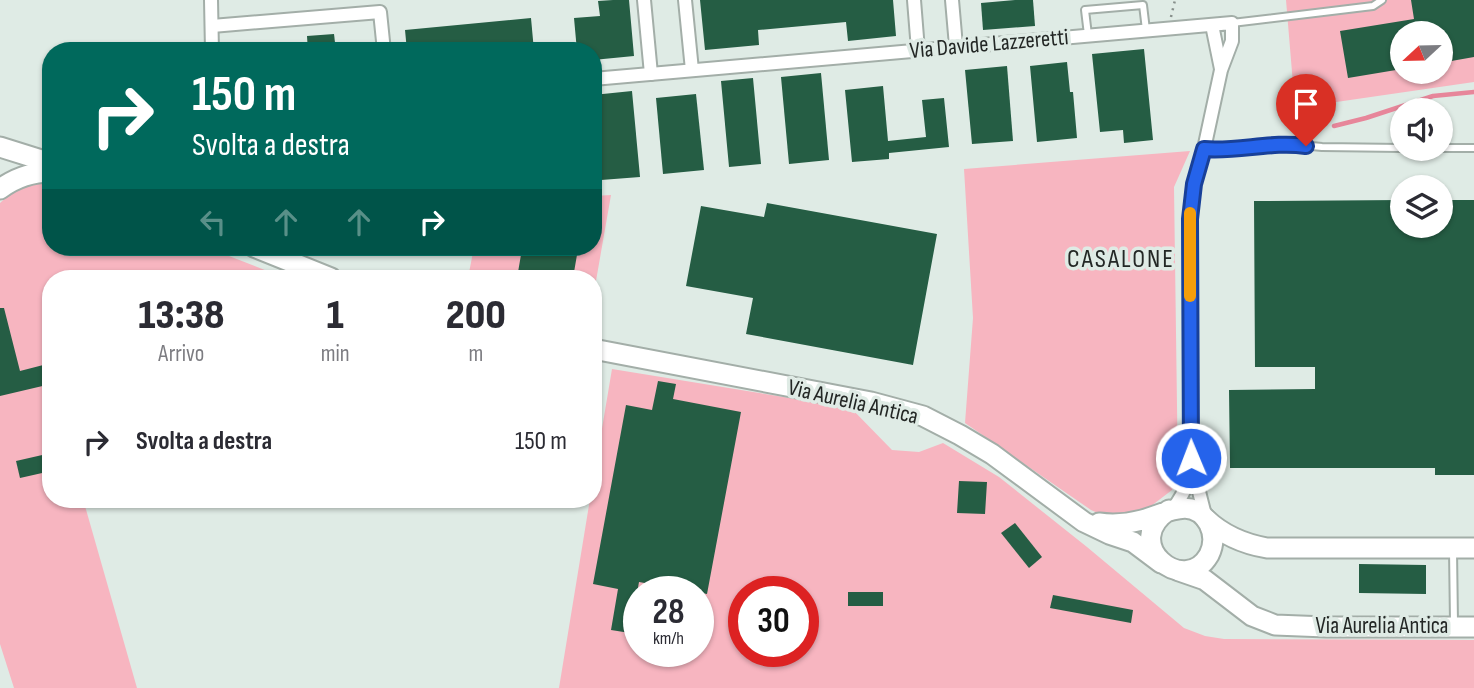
<!DOCTYPE html>
<html lang="it">
<style>
body{margin:0;font-family:"Sofia Sans Condensed",sans-serif;background:#f7f7f7;color:#2b2b33;height:100vh;display:flex;flex-direction:column;font-size:26px;white-space:nowrap}
*{box-sizing:border-box;margin:0}
p{font-size:23px;color:#7c7c81}
.icon{flex:none;width:38px;height:38px;fill:none;stroke:currentColor;stroke-width:2;stroke-linecap:round;stroke-linejoin:round}
.map{position:relative;flex:1;overflow:hidden}
.panel{position:absolute;left:42px;top:270px;width:560px;height:238px;display:flex;flex-direction:column;background:#fff;border-radius:28px;box-shadow:0 2px 5px #0004}
.panel>*{flex:none}
.top-card{position:absolute;left:42px;top:42px;width:560px;height:214px;border-radius:28px;box-shadow:0 2px 5px #0004;background:#00695c;color:#fff;overflow:hidden}
.needle{width:46px;rotate:248deg}
.buttons{position:absolute;left:1390px;top:21px;display:grid;gap:14px}
.buttons a{display:grid;place-items:center;width:63px;height:63px;border-radius:50%;background:#fff;box-shadow:0 2px 5px #0004;font-size:35px}
.speed{position:absolute;left:623px;top:576px;display:flex;gap:14px;font-size:35px;font-weight:700;text-align:center}
.speed>*{display:grid;place-content:center;width:91px;height:91px;border-radius:50%;background:#fff;box-shadow:0 2px 5px #0004;line-height:1}
.speed small{font-size:18px;font-weight:400}
.speed .limit{border:10px solid #d22;background:#fff;color:#111}
.pin{position:absolute;display:grid;place-items:center;width:60px;height:60px;color:#fff;margin:-72px -30px;border-radius:50% 50% 50% 0;rotate:-45deg;box-shadow:0 0 7px #0007}
.pin .icon{rotate:45deg}
.me{position:absolute;width:77px;margin:-38px;rotate:359deg;stroke-linejoin:round;filter:drop-shadow(0 0 5px #0008)}
.turn{display:flex;align-items:center;gap:24px;height:147px;padding:0 35px;font-size:32px}
.turn .icon{width:91px;height:91px;stroke-width:2.5}
.turn b{display:block;font-size:49px;line-height:60px}
.lanes{display:flex;align-items:center;height:66px;padding:0 35px;background:#0003;justify-content:center;gap:35px;direction:ltr}
.lanes .off{opacity:.35}
.eta{display:flex;justify-content:space-evenly;align-items:center;height:119px;text-align:center}
.eta b{font-size:42px;font-weight:800;line-height:49px}
ul{padding:0;list-style:none}
li{display:flex;align-items:center;gap:21px;height:105px;padding:0 35px}
li div{flex:1}
li b{display:block;font-size:26px}
li em{font-style:normal}
.map>svg:first-child{display:block}
.green{fill:#f7b5c0;fill-rule:evenodd}
.lines{fill:none;stroke-linecap:round;stroke-linejoin:round}
.stream{stroke:#e7869a;stroke-width:4.5}
.building{fill:#255d44}
.lane-casing{stroke:#a3aea8;stroke-width:10}
.street-casing{stroke:#a3aea8;stroke-width:16}
.secondary-casing{stroke:#a3aea8;stroke-width:23}
.path{stroke:#878f8b;stroke-width:2.5;stroke-dasharray:2 5;stroke-linecap:butt}
.lane{stroke:#fff;stroke-width:6}
.street{stroke:#fff;stroke-width:12}
.secondary{stroke:#fff;stroke-width:19}
.route-casing{stroke:#184099;stroke-width:18}
.route{stroke:#2563eb;stroke-width:12}
.slow{stroke:#f59e0b;stroke-width:12}
.labels{text-anchor:middle;dominant-baseline:central;stroke-width:7;stroke-linejoin:round;paint-order:stroke}
.street-label{font-size:23px;fill:#232725;stroke:#dfebe5}
.quarter-label{font-size:26px;letter-spacing:2px;fill:#232725;stroke:#dfebe5}
</style>
<div class="map">
<svg width="1474" height="688" viewBox="0 0 1474 688">
<rect width="100%" height="100%" fill="#dfebe5"/>
<!-- green -->
<g class="green">
<path d="M1286,0H1474V82L1295,108ZM1402,33H1440V72H1402Z"/>
<polygon points="1190,151 1174,187 1178,478 1172,490 1142,513 1134,516 1100,514 1091,510 965,423 973,318 964,169"/>
<path d="M51,182V247H206L285,278H51V499H83L137,688H14L0,644V203C15,189 31,183 51,182Z"/>
<polygon points="611,195 593,298 593,278 468,278 474,247 593,247 593,196"/>
<path d="M612,369L851,408L892,450L919,452L943,443L999,477L1087,547L1184,628L1205,636L1224,639L1474,640V688H559L590,499H593V482ZM639,592H698V651H639ZM744,592H803V651H744Z"/>
</g>
<g class="lines">
<!-- stream -->
<polyline class="stream" points="1334,126 1366,118 1433,96 1474,92"/>
</g>
<!-- building -->
<g class="building">
<polygon points="613,0 629,0 634,56 593,60 593,51 577,51 574,18 600,16 598,1"/>
<polygon points="700,0 893,0 896,36 848,41 846,22 758,30 759,45 705,50"/>
<polygon points="1015,0 1033,0 1035,26 983,30 981,3"/>
<polygon points="1411,0 1474,0 1474,57 1440,63 1440,33 1402,33 1402,69 1348,78 1340,31 1414,19"/>
<polygon points="531,18 534,51 407,51 405,30"/>
<polygon points="334,34 336,51 308,51 307,36"/>
<polygon points="1144,49 1153,140 1124,143 1123,130 1100,132 1092,54"/>
<polygon points="1067,62 1070,92 1073,92 1077,138 1037,142 1030,66"/>
<polygon points="1007,66 1013,141 972,144 965,70"/>
<polygon points="821,73 829,160 789,164 781,77"/>
<polygon points="753,78 761,164 729,167 721,81"/>
<polygon points="883,86 888,141 926,137 922,100 944,98 949,147 889,153 889,159 852,162 845,90"/>
<polygon points="632,91 640,177 601,180 593,95"/>
<polygon points="696,94 704,170 663,174 656,98"/>
<polygon points="1402,200 1402,226 1440,226 1440,200 1474,200 1474,475 1435,475 1435,468 1230,468 1229,390 1315,389 1315,367 1255,367 1254,201"/>
<polygon points="767,203 937,234 913,365 746,334 753,298 686,286 701,206 764,217"/>
<polygon points="547,247 578,249 573,278 517,278 522,249 546,253"/>
<polygon points="0,308 4,308 20,371 51,363 51,384 0,396"/>
<polygon points="658,381 676,384 673,399 741,412 707,594 639,582 630,633 611,630 618,589 593,584 626,405 652,410"/>
<polygon points="51,453 51,471 20,478 16,461"/>
<polygon points="959,481 987,482 985,514 957,513"/>
<polygon points="1015,523 1042,557 1029,568 1001,533"/>
<polygon points="1359,564 1426,565 1426,594 1359,593"/>
<rect x="848" y="592" width="35" height="14"/>
<polygon points="1053,595 1133,610 1131,623 1050,608"/>
</g>
<g class="lines">
<!-- lane casing -->
<g class="lane-casing">
<g id="lane">
<polyline points="1232,23 1373,6 1382,0"/>
<polyline points="1088,35 1085,10 1143,5 1146,30"/>
<polyline points="1440,148 1474,148"/>
<polyline points="1204,149 1223,150 1291,144 1322,147 1402,148"/>
<polyline points="1453,550 1454,623"/>
</g>
</g>
<!-- street casing -->
<g class="street-casing">
<g id="street">
<polyline points="211,0 212,51"/>
<polyline points="644,0 651,74"/>
<polyline points="685,0 692,70"/>
<polyline points="914,0 918,50"/>
<polyline points="952,0 956,46"/>
<polyline points="1212,25 1221,69"/>
<polyline points="212,26 380,12 384,51"/>
<path d="M593,79L1232,23V41L1221,70L1204,149L1194,184L1191,206V458C1189,482 1187,489 1173,509"/>
<polyline points="1194,472 1206,519"/>
</g>
</g>
<!-- secondary casing -->
<g class="secondary-casing">
<g id="secondary">
<polyline points="0,147 51,163"/>
<path d="M0,189C15,178 32,172 51,172"/>
<polyline points="254,247 331,278"/>
<polyline points="593,349 871,402 923,416 960,435 992,454 1084,522 1109,534 1133,542 1161,563"/>
<path d="M1206,519C1224,536 1244,544 1267,548H1474"/>
<path d="M1099,523C1114,525 1127,524 1142,520C1165,514 1193,495 1209,524C1214,534 1214,545 1209,555C1184,598 1119,543 1169,510"/>
<polyline points="1179,571 1205,580 1252,616 1275,625 1326,627 1474,627"/>
</g>
</g>
<!-- path -->
<polyline class="path" points="1171,17 1175,0"/>
<!-- lane -->
<use href="#lane" class="lane"/>
<!-- street -->
<use href="#street" class="street"/>
<!-- secondary -->
<use href="#secondary" class="secondary"/>
</g>
<g class="lines">
<!-- route casing -->
<g class="route-casing">
<path id="route" d="M1191,458L1190,219L1194,184L1204,149C1238,152 1272,141 1306,146"/>
</g>
<!-- route -->
<use href="#route" class="route"/>
<!-- slow -->
<polyline class="slow" points="1190,296 1190,213"/>
</g>
<g class="labels">
<!-- street labels -->
<g class="street-label">
<text transform="translate(989 44) rotate(-5)">Via Davide Lazzeretti</text>
<text transform="translate(853 402) rotate(13)">Via Aurelia Antica</text>
<text x="1382" y="626">Via Aurelia Antica</text>
</g>
<!-- quarter labels -->
<g class="quarter-label">
<text x="1121" y="259">CASALONE</text>
</g>
</g>
</svg>
<div class="buttons">
<a><svg class="needle" viewBox="-14 -14 28 28"><path d="M0-13l5 13h-10z" fill="#e53935"/><path d="M0 13l5-13h-10z" fill="#7c7c81"/></svg></a>
<a><svg class="icon" aria-label="sound" viewBox="0 0 24 24"><path d="M4 9h4l5-4v14l-5-4H4zM17 9q2 3 0 6"/></svg></a>
<a><svg class="icon" aria-label="layers" viewBox="0 0 24 24"><path d="M12 4l9 5-9 5-9-5zM3 14l9 5 9-5"/></svg></a>
</div>
<div class="speed"><div>28<small>km/h</small></div><div class="limit">30</div></div>
<div class="pin" style="left:1306px;top:146px;background:#d93025"><svg class="icon" aria-label="arrive" viewBox="0 0 24 24"><path d="M6 21V4h12l-3 4 3 4H6"/></svg></div>
<svg class="me" style="left:1191px;top:458px" viewBox="-20 -20 40 40"><circle r="17" fill="#2563eb" stroke="#fff" stroke-width="3"/><path d="M0-11L8 9 0 5-8 9z" fill="#fff"/></svg>
<div class="top-card">
<div class="turn"><svg class="icon" aria-label="right" viewBox="0 0 24 24"><path d="M7 20v-9h11M14 6l5 5-5 5"/></svg><div><b>150 m</b>Svolta a destra</div></div>
<div class="lanes"><svg class="icon off" aria-label="left" viewBox="0 0 24 24"><path d="M17 20v-9H6M10 6l-5 5 5 5"/></svg><svg class="icon off" aria-label="ahead" viewBox="0 0 24 24"><path d="M12 20V5M6 11l6-6 6 6"/></svg><svg class="icon off" aria-label="ahead" viewBox="0 0 24 24"><path d="M12 20V5M6 11l6-6 6 6"/></svg><svg class="icon" aria-label="right" viewBox="0 0 24 24"><path d="M7 20v-9h11M14 6l5 5-5 5"/></svg></div>
</div>
<section class="panel">
<div class="eta">
<div><b>13:38</b><p>Arrivo</p></div>
<div><b>1</b><p>min</p></div>
<div><b>200</b><p>m</p></div>
</div>
<ul>
<li><svg class="icon" aria-label="right" viewBox="0 0 24 24"><path d="M7 20v-9h11M14 6l5 5-5 5"/></svg><div><b>Svolta a destra</b></div><em>150 m</em></li>
</ul>
</section>
</div>
